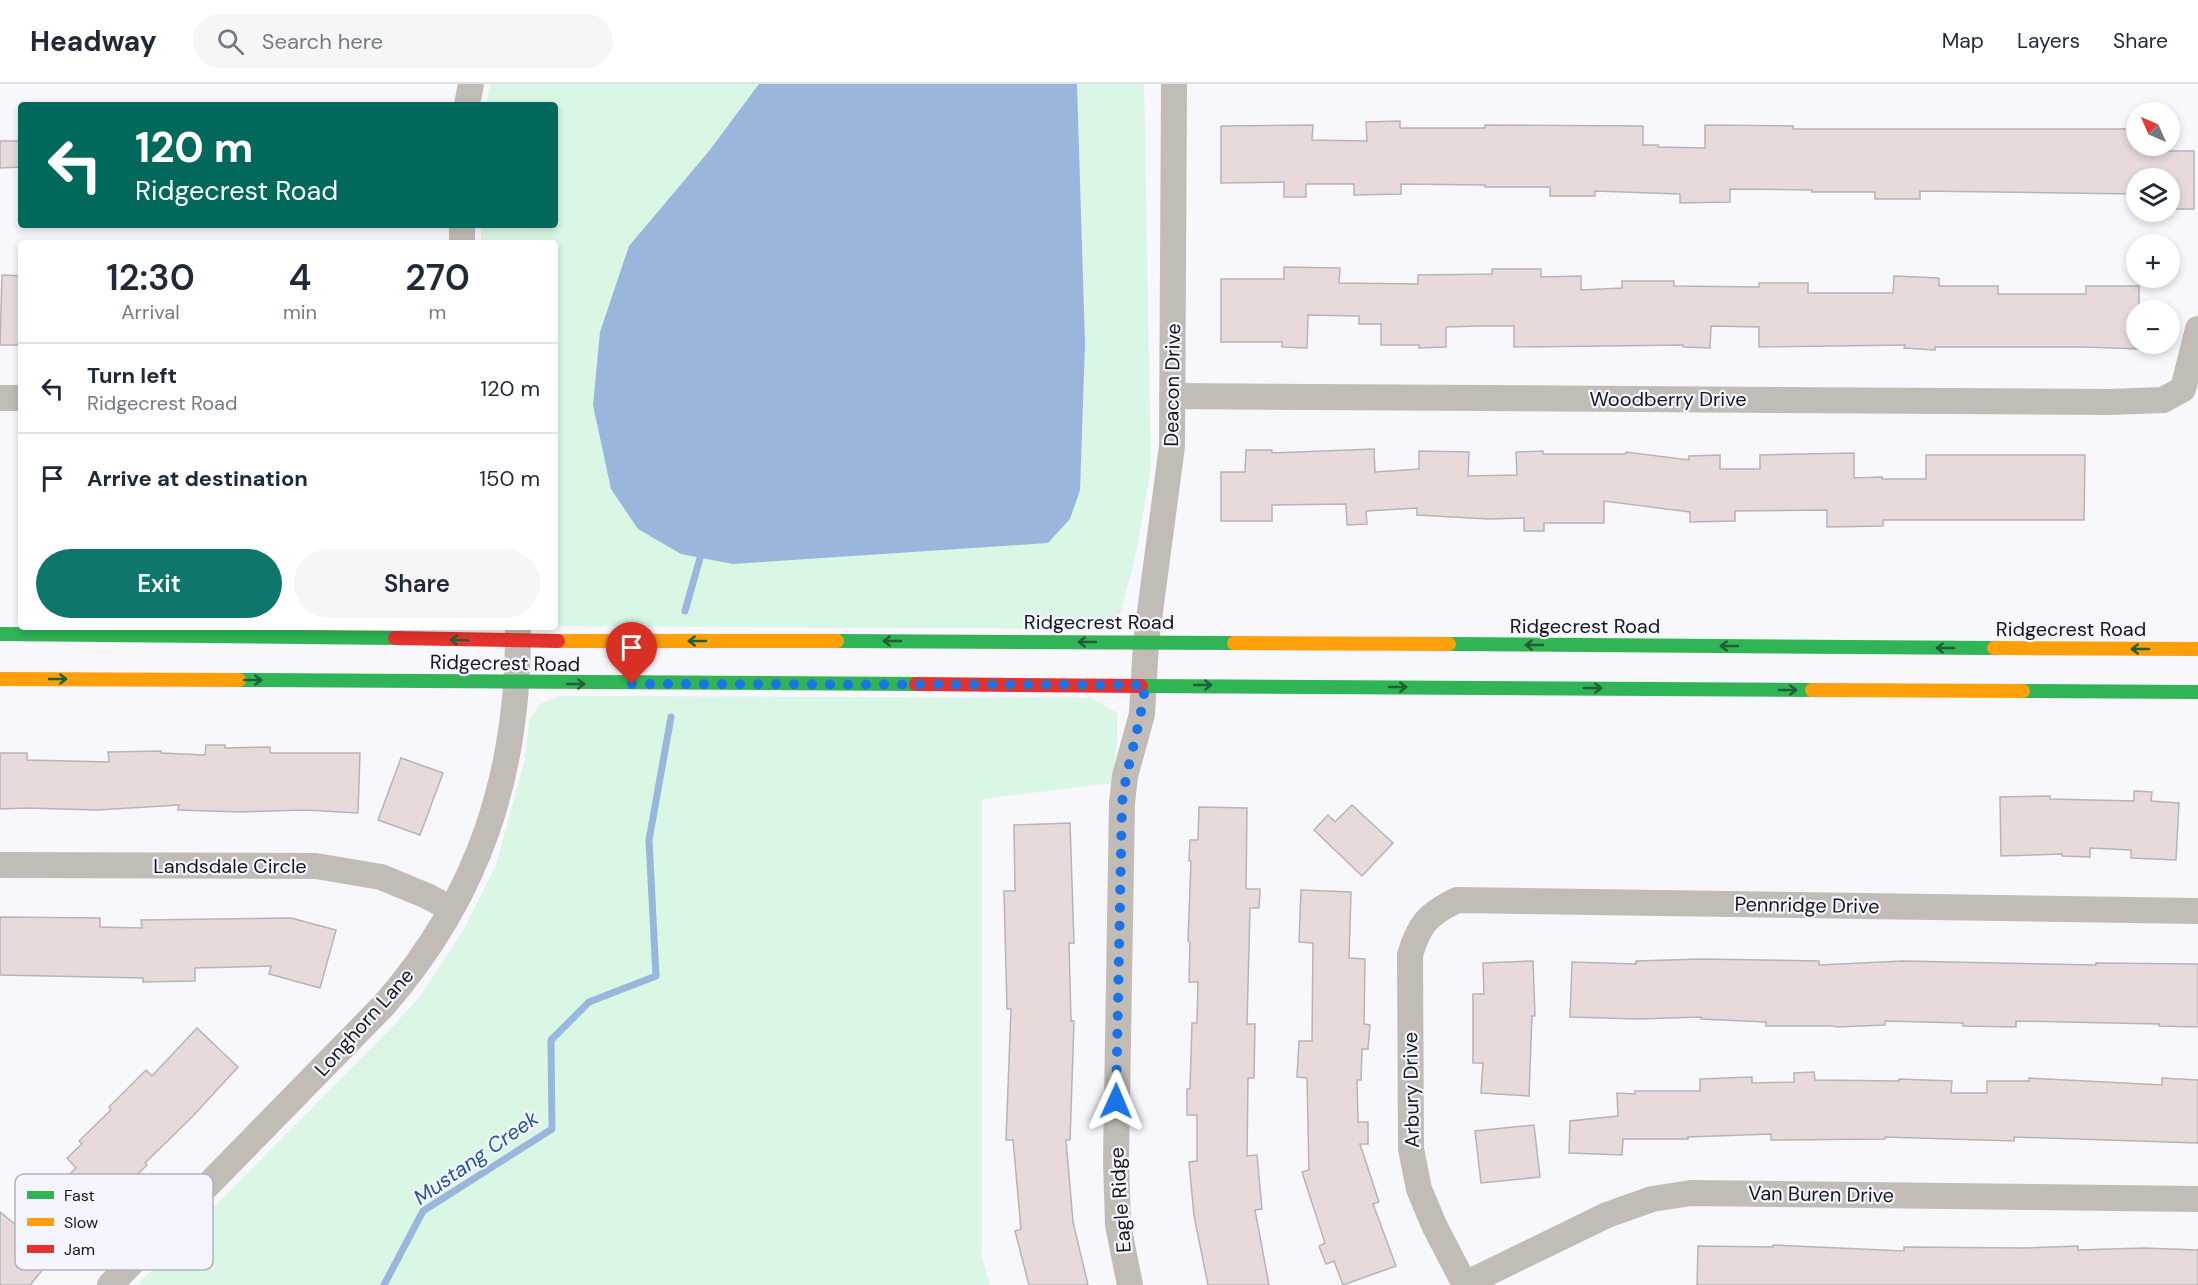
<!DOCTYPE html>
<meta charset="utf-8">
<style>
body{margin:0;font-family:"DM Sans",sans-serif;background:#f6f6f7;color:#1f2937;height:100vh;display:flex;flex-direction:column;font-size:22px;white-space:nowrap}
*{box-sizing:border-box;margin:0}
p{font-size:20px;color:#747a83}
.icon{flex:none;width:33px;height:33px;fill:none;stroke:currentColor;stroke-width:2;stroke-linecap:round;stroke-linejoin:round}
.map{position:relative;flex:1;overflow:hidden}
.side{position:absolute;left:18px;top:156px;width:540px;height:390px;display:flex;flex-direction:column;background:#fff;border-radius:6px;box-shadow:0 3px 9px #0003}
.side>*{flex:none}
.hud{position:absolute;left:18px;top:18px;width:540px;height:126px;border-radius:6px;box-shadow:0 3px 9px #0003;background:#00695c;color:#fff;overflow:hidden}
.needle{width:39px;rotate:315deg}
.fabs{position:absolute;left:2126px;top:18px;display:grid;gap:12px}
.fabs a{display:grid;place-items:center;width:54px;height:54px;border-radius:50%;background:#fff;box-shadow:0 3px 9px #0003;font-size:30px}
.pin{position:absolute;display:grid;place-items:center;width:51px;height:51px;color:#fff;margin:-62px -26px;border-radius:50% 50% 50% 0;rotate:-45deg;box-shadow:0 0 6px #0007}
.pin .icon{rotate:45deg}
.me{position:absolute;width:66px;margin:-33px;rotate:1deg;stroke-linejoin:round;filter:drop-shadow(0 0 4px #0008)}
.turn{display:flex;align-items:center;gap:21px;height:126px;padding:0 18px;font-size:27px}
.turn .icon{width:78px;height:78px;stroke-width:2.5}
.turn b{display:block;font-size:42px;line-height:51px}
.eta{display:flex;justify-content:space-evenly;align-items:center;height:102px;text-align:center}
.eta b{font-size:36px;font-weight:600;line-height:42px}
.action{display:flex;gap:12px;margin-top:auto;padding:12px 18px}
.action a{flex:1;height:69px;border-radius:36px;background:#0f766e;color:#fff;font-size:24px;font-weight:600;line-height:69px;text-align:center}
.action a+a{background:#f6f6f7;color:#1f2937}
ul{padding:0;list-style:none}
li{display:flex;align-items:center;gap:18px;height:90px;padding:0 18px;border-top:2px solid #e0e1e3}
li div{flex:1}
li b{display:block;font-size:22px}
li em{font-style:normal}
header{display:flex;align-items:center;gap:36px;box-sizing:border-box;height:84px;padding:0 30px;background:#fff;border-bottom:2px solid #e0e1e3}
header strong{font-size:28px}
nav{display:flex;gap:33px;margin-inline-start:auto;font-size:21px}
.search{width:420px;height:54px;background:#f6f6f7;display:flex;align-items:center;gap:15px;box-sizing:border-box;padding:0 21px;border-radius:33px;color:#747a83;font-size:22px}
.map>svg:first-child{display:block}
.green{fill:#daf6e5}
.water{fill:#9bb6dc}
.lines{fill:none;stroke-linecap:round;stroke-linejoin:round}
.stream{stroke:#9bb6dc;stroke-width:7}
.building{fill:#e8dadb;stroke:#b6b4b6;stroke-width:1.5}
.street{stroke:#c1bcb5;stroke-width:26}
.fast{stroke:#30b455;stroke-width:14}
.slow{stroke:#ff9f0a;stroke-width:14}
.jam{stroke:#e5322d;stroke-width:14}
.oneway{stroke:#225e35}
.route{stroke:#1a73e8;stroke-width:10;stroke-dasharray:0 18}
.labels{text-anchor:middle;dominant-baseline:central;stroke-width:4.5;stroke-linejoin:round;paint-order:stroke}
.street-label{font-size:20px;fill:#17171b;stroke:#f4f5ff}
.water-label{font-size:21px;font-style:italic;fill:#255597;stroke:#f4f5ff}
.key{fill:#f4f5ff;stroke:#b2b2bb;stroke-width:1.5}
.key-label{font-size:16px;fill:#17171b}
</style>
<header>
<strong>Headway</strong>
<div class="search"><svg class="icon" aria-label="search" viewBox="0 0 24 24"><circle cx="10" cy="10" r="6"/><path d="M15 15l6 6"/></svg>Search here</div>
<nav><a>Map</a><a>Layers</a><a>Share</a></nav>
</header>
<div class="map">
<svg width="2198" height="1201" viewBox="0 0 2198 1201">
<rect width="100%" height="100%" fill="#f7f7fc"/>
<!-- green -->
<g class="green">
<polygon points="490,0 1144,0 1151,385 1134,479 1119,534 1107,545 555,542 555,159 481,159 481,141 555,141 555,21 486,21"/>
<polygon points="560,612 1091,614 1117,629 1117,656 1113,699 982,715 982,1174 990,1201 137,1201 394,941 421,911 464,845 496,781 525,675 529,637 540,620"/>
</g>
<!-- water -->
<polygon class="water" points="759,0 1077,0 1085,260 1080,406 1070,435 1048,459 733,480 681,470 638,445 611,405 593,321 600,248 629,162 709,67"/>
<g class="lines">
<!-- stream -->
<g class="stream">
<polyline points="685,527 700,474"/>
<polyline points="384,1201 423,1127 552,1045 551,956 589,918 656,892 649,756 671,633"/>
</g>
</g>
<!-- building -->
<g class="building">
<polygon points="1400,37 1400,44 1485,44 1485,41 1643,42 1643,61 1658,61 1658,63 1705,64 1705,41 1793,42 1793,45 2136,45 2136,62 2160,62 2160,67 2194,67 2194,125 2169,125 2169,94 2136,94 2136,110 1920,107 1920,115 1875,115 1875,108 1812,108 1812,106 1730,105 1730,118 1680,119 1680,110 1595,107 1595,112 1550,112 1550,103 1485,103 1485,101 1401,100 1401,110 1354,111 1354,100 1306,100 1306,113 1284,113 1284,98 1221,99 1221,42 1313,41 1312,56 1367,57 1366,38"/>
<polygon points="0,57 21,57 21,83 0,84"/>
<polygon points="1284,183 1340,184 1339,199 1418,200 1418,191 1492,190 1492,185 1541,185 1541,193 1581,192 1581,206 1622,204 1622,197 1674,197 1674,202 1759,203 1759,199 1808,199 1808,209 1893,209 1894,192 1939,194 1939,202 1998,202 1998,210 2086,210 2086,202 2139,202 2139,226 2136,226 2136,260 2139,260 2139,265 2085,263 1935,263 1935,266 1904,264 1905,261 1759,263 1759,243 1711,242 1710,264 1683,263 1683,261 1514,263 1514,242 1478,242 1446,243 1446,263 1419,264 1419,261 1381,261 1381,240 1359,240 1359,232 1308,231 1307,264 1282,263 1282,258 1221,258 1221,195 1284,195"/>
<polygon points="2,191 21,192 21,261 0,261"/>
<polygon points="1374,365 1375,388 1419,385 1419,367 1469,368 1468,392 1517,391 1516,368 1543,367 1543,370 1626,370 1626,368 1689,376 1689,372 1720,371 1720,385 1760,385 1760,371 1854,369 1854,394 1882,393 1882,395 1926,395 1926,371 2085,371 2084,436 1883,436 1883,442 1827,443 1827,426 1735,427 1735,437 1690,438 1690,428 1604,417 1604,439 1544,439 1544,447 1524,447 1524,434 1489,435 1417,431 1417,424 1366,427 1367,440 1347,441 1346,420 1272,421 1272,437 1221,437 1221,388 1245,388 1246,366 1272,366 1272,369"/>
<polygon points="206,661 225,661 225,664 270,663 270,669 360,669 358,729 305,726 241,728 178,726 179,721 97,726 27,724 0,725 0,669 27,669 27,676 109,678 108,668 161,667 161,669 205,671"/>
<polygon points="401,674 443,689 420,751 378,736"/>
<polygon points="2134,707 2152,708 2151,717 2179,719 2176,776 2131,774 2131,766 2090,764 2090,773 2062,772 2062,770 2001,772 2000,713 2050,712 2050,715 2134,717"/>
<polygon points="1352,721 1393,759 1362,792 1314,746 1328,731 1335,738"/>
<polygon points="1199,723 1247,724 1246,805 1260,805 1259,824 1250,824 1247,940 1255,940 1254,994 1248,994 1247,1072 1257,1071 1262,1125 1255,1126 1269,1201 1208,1201 1194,1132 1189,1078 1197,1077 1197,1031 1187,1031 1187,1005 1190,1005 1192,939 1197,939 1198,898 1189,898 1190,858 1188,857 1191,777 1189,777 1190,756 1198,756"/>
<polygon points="1070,739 1074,859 1069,859 1071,937 1074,937 1070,1056 1066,1056 1073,1138 1088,1201 1029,1201 1015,1147 1021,1145 1013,1056 1006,1056 1011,925 1007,925 1004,807 1015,807 1014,741"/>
<polygon points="1301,806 1351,808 1349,874 1365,875 1364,940 1370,941 1368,965 1362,965 1361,996 1357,996 1358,1038 1368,1038 1368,1060 1360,1060 1379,1118 1373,1120 1396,1182 1343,1201 1334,1177 1326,1180 1319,1162 1325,1159 1302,1088 1309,1086 1307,994 1297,993 1299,957 1312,957 1313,859 1299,858"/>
<polygon points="0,833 100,834 100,843 142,844 141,836 291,834 336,846 320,904 269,890 271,882 195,884 195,897 143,898 143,894 0,891"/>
<polygon points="1702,875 1819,877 1819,881 1903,877 2096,881 2096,879 2198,880 2198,943 2159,942 2159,940 2016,937 2016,943 1963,942 1963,939 1885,937 1885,941 1836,943 1835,942 1766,942 1766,938 1701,935 1701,933 1638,935 1570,933 1572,878 1636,880 1636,877"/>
<polygon points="1533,877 1535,932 1532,932 1529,1012 1481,1009 1483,979 1473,979 1473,910 1484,910 1483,879"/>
<polygon points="197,944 238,983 192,1033 145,1079 147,1081 55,1171 30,1201 0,1201 0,1128 16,1141 76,1084 67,1074 82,1060 79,1057 111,1026 109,1023 146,986 152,992"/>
<polygon points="1814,988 1815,996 1899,997 1899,995 1952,997 1951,1009 1987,1009 1987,997 2029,997 2029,994 2162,1001 2162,994 2198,996 2198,1059 2014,1053 2014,1057 1885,1053 1885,1055 1771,1056 1771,1050 1688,1053 1688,1055 1623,1055 1622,1071 1569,1069 1570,1037 1618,1032 1617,1009 1635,1010 1635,1007 1700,1007 1700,995 1752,993 1752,999 1794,998 1794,989"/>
<polygon points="1534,1041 1540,1093 1481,1099 1475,1047"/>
<polygon points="1773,1161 1904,1167 1904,1163 2025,1164 2078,1162 2078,1166 2144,1164 2198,1166 2198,1201 1697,1201 1698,1162 1773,1163"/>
</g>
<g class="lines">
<!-- street -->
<g class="street">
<polyline points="467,21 471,0"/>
<polyline points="462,159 462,141"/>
<polyline points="1172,312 2110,318 2163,316 2183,305 2198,245"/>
<polyline points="0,314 21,314"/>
<polyline points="0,781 316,782 381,793 427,812 451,825"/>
<path d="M110,1201L384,921C480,811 519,688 518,543"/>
<polyline points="1130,1201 1118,1141 1116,1076 1122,719 1125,692 1142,630 1146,558 1172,362 1174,0"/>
<polyline points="1463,1201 1607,1131 1652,1115 1691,1109 2198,1115"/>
<path d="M1465,1201L1434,1141L1419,1105L1411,1065L1410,871C1419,840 1428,830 1457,816L2198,827"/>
</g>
<!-- fast -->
<g class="fast">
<polyline points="0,550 395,554"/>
<polyline points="837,557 1234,559"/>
<polyline points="1449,560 1994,564"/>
<polyline points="239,596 916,600"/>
<polyline points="1141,602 1812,606"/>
<polyline points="2023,607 2198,608"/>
</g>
<!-- slow -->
<g class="slow">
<polyline points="558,557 837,557"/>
<polyline points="1234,559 1449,560"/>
<polyline points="1994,564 2198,565"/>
<polyline points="0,595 239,596"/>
<polyline points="1812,606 2023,607"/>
</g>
<!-- jam -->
<g class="jam">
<polyline points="395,554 558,557"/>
<polyline points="916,600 1141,602"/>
</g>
</g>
<!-- one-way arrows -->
<defs><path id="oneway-shaft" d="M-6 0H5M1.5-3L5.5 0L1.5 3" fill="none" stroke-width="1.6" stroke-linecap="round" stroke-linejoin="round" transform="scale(1.5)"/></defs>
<g class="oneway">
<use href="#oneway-shaft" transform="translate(459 556) rotate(-179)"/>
<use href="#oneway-shaft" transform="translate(697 557) rotate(-180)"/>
<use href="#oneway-shaft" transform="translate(892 557) rotate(-180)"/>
<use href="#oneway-shaft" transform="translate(1087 558) rotate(-180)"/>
<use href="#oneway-shaft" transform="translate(1534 561) rotate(-180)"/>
<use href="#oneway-shaft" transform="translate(1729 562) rotate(-180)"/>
<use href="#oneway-shaft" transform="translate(1945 564) rotate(-180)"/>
<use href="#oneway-shaft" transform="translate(2140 565) rotate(-180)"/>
<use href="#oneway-shaft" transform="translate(58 595)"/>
<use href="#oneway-shaft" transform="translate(253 596)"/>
<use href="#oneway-shaft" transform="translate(576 600)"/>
<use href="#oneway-shaft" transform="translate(1203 601)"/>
<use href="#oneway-shaft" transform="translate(1398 603)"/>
<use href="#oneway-shaft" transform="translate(1593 604)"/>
<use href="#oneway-shaft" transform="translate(1788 606)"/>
</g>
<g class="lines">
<!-- route -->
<path class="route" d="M632,600L1145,601C1141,641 1127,679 1122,719L1116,1017"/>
</g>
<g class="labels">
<!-- street labels -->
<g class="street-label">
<text transform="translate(1172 301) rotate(-89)">Deacon Drive</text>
<text x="1668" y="315">Woodberry Drive</text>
<text x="1099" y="538">Ridgecrest Road</text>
<text x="1585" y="542">Ridgecrest Road</text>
<text x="2071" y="545">Ridgecrest Road</text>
<text transform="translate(505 579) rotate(1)">Ridgecrest Road</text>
<text x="230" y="782">Landsdale Circle</text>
<text transform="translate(1807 821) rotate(1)">Pennridge Drive</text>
<text transform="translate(364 938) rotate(-48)">Longhorn Lane</text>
<text transform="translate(1411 1006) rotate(-91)">Arbury Drive</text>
<text transform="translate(1821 1110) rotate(1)">Van Buren Drive</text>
<text transform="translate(1120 1116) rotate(-94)">Eagle Ridge</text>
</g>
<!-- water labels -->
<g class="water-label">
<text transform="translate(476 1074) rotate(-35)">Mustang Creek</text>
</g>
</g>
<!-- legend -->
<rect x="15" y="1090" width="198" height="96" rx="9" class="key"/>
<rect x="27" y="1107" width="27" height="8" fill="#30b455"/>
<rect x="27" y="1134" width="27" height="8" fill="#ff9f0a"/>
<rect x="27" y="1161" width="27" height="8" fill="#e5322d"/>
<g class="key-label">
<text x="64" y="1117">Fast</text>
<text x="64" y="1144">Slow</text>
<text x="64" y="1171">Jam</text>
</g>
</svg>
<div class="fabs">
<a><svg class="needle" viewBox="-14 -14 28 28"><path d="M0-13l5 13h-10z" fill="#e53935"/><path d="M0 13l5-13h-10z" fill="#747a83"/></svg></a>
<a><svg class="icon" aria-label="layers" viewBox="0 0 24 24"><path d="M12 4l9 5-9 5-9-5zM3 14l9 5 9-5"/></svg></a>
<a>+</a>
<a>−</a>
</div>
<div class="pin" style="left:632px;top:600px;background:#d93025"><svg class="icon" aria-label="arrive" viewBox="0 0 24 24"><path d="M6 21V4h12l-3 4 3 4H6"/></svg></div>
<svg class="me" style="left:1116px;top:1017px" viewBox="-20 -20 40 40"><path d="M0-17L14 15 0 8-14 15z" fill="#1a73e8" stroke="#fff" stroke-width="4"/></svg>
<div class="hud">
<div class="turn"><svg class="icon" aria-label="left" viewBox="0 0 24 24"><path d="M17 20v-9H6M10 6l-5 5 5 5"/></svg><div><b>120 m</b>Ridgecrest Road</div></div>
</div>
<section class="side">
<div class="eta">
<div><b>12:30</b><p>Arrival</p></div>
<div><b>4</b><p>min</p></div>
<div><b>270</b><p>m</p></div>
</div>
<ul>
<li><svg class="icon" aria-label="left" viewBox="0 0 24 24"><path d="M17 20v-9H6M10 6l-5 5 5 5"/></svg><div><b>Turn left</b><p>Ridgecrest Road</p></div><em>120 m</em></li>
<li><svg class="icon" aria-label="arrive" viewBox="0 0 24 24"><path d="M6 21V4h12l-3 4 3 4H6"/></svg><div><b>Arrive at destination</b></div><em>150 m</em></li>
</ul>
<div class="action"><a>Exit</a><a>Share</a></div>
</section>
</div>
